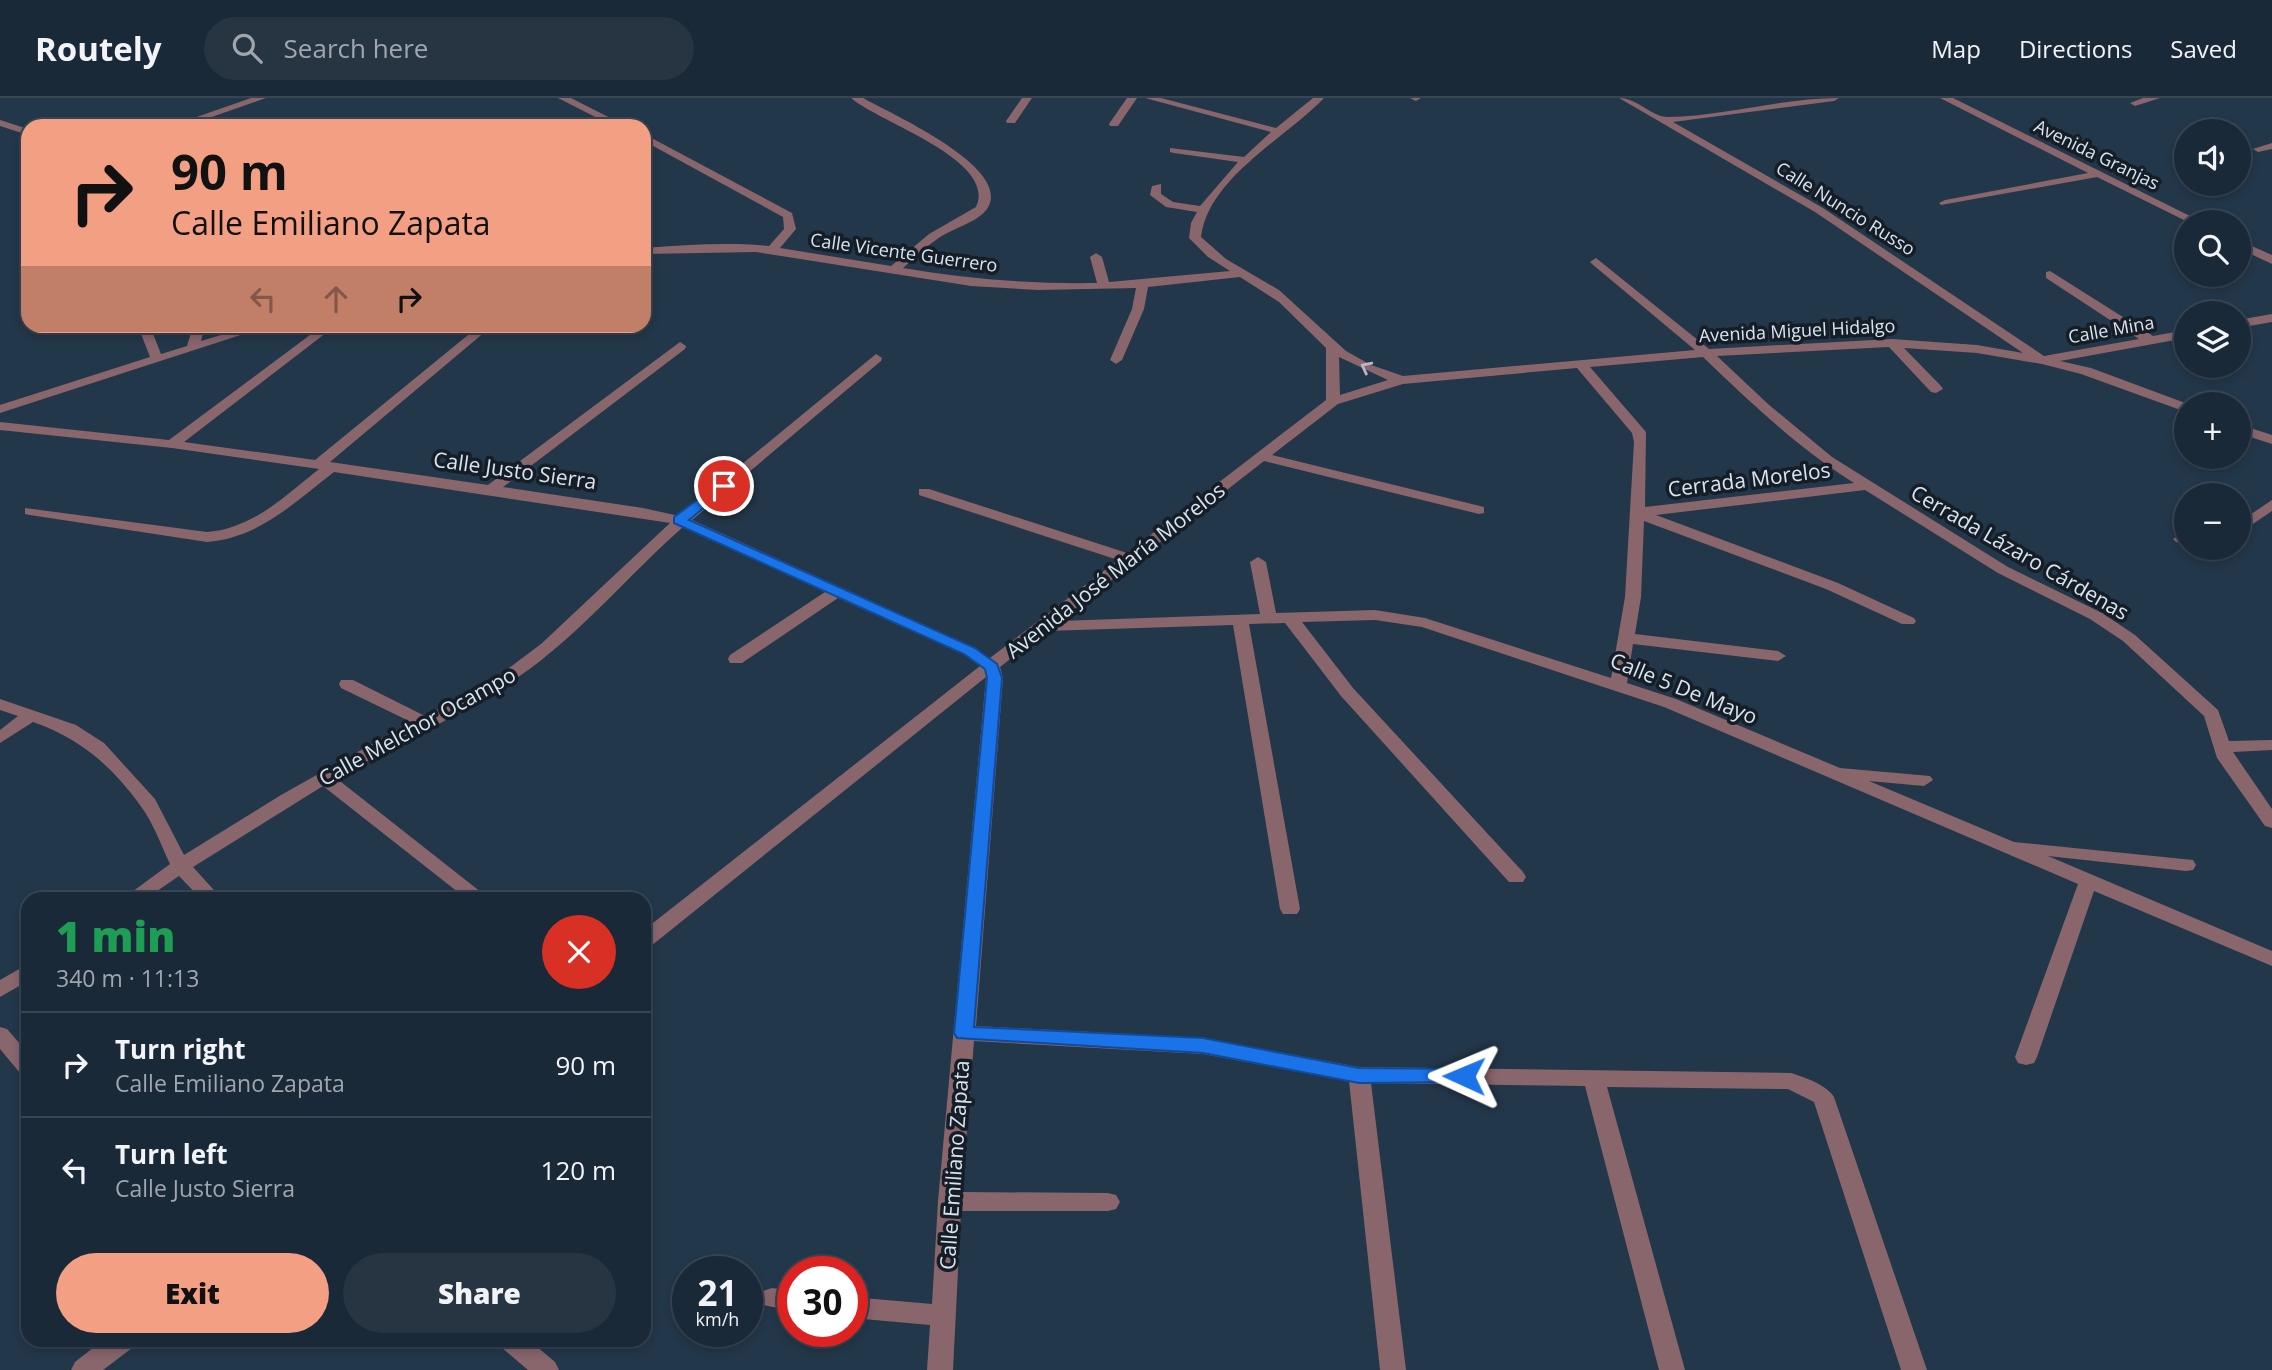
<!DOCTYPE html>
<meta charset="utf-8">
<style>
body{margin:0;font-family:"Open Sans",sans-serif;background:#273543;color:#f1f3f6;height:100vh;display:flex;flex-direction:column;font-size:26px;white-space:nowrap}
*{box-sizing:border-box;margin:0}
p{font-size:23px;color:#9fa6ae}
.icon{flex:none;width:38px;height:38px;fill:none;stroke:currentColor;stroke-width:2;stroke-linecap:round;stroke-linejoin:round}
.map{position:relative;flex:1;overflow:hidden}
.sheet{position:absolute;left:21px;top:794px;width:630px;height:455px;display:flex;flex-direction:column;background:#1a2938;border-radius:21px;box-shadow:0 4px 10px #0003,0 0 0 2px #384553}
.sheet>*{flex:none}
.top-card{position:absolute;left:21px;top:21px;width:630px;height:214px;border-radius:21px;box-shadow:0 4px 10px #0003,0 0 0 2px #384553;background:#f39f83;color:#111;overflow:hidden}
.controls{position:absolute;left:2174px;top:21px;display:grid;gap:14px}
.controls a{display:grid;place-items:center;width:77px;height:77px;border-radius:50%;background:#1a2938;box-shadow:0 4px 10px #0003,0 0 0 2px #384553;font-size:35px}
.speed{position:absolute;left:672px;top:1158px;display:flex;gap:14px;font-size:35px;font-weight:700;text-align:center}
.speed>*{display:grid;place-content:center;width:91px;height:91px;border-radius:50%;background:#1a2938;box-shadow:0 4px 10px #0003,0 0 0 2px #384553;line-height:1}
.speed small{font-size:18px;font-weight:400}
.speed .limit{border:10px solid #d22;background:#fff;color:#111}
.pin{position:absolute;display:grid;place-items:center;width:60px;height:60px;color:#fff;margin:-30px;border:4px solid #fff;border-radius:50%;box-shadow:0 2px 7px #0007}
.me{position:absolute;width:77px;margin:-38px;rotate:271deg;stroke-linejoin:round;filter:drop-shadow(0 0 5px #0008)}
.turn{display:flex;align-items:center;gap:24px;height:147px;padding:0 35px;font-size:32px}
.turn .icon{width:91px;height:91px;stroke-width:2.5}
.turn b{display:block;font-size:49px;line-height:60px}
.lanes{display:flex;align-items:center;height:66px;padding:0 35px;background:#0003;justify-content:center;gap:35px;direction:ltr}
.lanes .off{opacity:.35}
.round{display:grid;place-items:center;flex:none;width:74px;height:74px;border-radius:37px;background:#273543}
.head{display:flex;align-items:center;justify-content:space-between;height:119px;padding:0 35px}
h1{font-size:42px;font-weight:800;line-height:52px;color:#1e9e55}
.button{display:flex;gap:14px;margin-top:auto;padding:14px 35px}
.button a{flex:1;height:80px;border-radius:42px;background:#f39f83;color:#111;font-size:28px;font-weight:800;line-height:80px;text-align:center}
.button a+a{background:#273543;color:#f1f3f6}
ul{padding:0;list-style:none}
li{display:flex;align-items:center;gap:21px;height:105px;padding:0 35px;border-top:2px solid #384553}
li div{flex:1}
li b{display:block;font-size:26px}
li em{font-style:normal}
header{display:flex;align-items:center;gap:42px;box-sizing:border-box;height:98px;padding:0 35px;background:#1a2938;border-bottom:2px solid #384553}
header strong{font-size:33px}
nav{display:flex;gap:38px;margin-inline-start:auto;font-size:24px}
.search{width:490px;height:63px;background:#273543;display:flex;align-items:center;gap:18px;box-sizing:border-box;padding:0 24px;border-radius:38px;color:#9fa6ae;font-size:26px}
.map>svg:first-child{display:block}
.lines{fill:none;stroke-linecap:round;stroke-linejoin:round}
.minor{fill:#89656c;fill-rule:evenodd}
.oneway{stroke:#bcb8c2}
.route{fill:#1a73e8;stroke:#114b97;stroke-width:2}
.labels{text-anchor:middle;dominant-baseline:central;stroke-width:7;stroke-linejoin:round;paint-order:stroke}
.far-street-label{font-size:18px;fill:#d8e4f0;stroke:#151d26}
.street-label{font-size:21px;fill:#d8e4f0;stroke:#151d26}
</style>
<header>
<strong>Routely</strong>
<div class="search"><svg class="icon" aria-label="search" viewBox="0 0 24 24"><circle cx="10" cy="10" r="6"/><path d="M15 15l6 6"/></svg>Search here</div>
<nav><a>Map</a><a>Directions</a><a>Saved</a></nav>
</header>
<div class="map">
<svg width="2272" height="1272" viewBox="0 0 2272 1272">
<rect width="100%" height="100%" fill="#23374a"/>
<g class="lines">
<!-- minor -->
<g class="minor">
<polygon points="251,0 266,0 186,28 171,28"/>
<polygon points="558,0 571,0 626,28 613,28"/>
<path d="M851,0H863C889,15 1015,70 987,111C977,125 950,131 936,142C924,150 914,160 903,170C967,181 1031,186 1097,185L1090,159L1096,155L1102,159L1109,184L1230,173L1208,159L1189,140L1191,125L1197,114L1166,109L1150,97L1152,88L1161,86V96L1173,104L1200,108L1238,64L1174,55L1170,54V50L1244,59L1271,34L1145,0H1161L1276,30L1313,0H1324C1286,40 1208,80 1201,139L1226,161L1279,192L1346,253L1371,267L1403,278L1695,252L1592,166L1590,164L1596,160L1709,251L1892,241L1977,247L2023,255L1815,114L1619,0C1638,0 1651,19 1668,19C1724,18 1781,0 1839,0L1834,3L1673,24L1823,110L2044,258L2139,241L2046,180V174L2050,173L2153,238L2186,232V240L2060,263L2091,270L2188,306H2186V314L2081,276L2042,266L1977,255L1904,250L1941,288L1943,291L1936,295L1931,294L1889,249L1717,258L1768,306L1832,359L2008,469L2102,515L2135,537L2218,612L2229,643L2272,642V652L2233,654L2272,711V730L2265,728L2217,660L2204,618L2123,543L2090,521L1998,475L1865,392L1656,417L1838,485L1914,520L1916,523L1914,526H1902L1826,491L1644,423L1641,499L1635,536L1778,553L1786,558L1778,563L1633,546L1627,585L1676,601L1840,670L1930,678L1933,682L1924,688L1869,683L2014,744L2193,762L2196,767L2193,772L2186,773L2048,758L2272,853V868L2094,793L2037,959L2034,965L2026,967L2018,965L2015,959L2078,786L1664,609L1422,529L1375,522L1302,524L1353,590L1523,774L1526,779L1523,784H1509L1341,598L1285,525L1249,526L1300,811L1297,816H1283L1280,811L1233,527L1046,533L1000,569L1003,580L976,928L1203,940L1359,969L1791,975C1804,979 1827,987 1834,999L1927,1272H1901L1814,1004L1788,991L1607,989L1685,1272H1659L1585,988L1371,985L1406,1272H1380L1349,983L1203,956L974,943L962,1094L1108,1095L1116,1097L1120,1104L1116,1111L1108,1113H961L953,1272H927L930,1227L852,1220V1199L932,1206L938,1103L986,579L651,848L644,850V832L980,568L963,556L838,500L742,565H730L728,561L730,557L825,494L683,429C631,475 586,529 531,570C471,614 400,644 336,680L491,802H468L323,688L193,769L223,802H202L179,778L144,802H121L170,766C161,747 153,724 140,707C111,667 79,640 33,624L0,645V632L18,618L0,612V601L76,627L104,645L155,701L184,757L281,697L411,624L341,590L339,586L341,582H353L425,618L501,576L541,546L670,425L334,374C295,404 259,440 207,444L30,417L25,416V410L207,434C252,431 285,398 319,371L172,350L0,332V324L169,342L322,228H335L184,344L315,362L479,228H492L330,364L488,387L680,244L686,248L685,251L503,389L643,410L679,418L876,256L882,260L881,263L692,422L975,550L990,560L1118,462L919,397V391H929L1127,455L1326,302V250L1279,204L1240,179L1148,189L1144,211L1122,262L1116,266L1110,262L1132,211L1136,190L1038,192L971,188L756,154L644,156V150C686,147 727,144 769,148L784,131L783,119L644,43V36L792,115L796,131L780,150L891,168L929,136L976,109C998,62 878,24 851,0ZM1339,259L1388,282L1340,297ZM1703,259C1751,305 1798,350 1854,385L1645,409L1646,334L1590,269ZM1577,270L1632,335L1634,344L1625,499L1611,580L1425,520L1375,512L1276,515L1266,464L1258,459L1250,464L1260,516L1059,523L1264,363L1479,416L1484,415V409L1272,357L1338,306L1403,286Z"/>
<polygon points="1022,0 1032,0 1015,25 1007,25 1006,23"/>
<polygon points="1127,0 1137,0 1118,28 1110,28 1109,26"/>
<polygon points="1410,0 1421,0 1416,3"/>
<polygon points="1940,0 1953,0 2202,124 2188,124 2097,79 1941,107 1939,105 1945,102 2088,75"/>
<polygon points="2143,0 2160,0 2135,8 2130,5"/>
<polygon points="0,22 28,31 28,37 0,28"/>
<polygon points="2272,45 2272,51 2258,54 2253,51"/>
<polygon points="2238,142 2272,157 2272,166 2238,150"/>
<polygon points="2181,158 2186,158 2186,165 2177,164 2177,160"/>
<polygon points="2272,216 2272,224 2238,230 2238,222"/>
<polygon points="138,228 150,228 161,256 187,248 193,228 205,228 201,243 251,228 268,228 0,315 0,307 150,259"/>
<polygon points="2238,326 2272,337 2272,346 2238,335"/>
<polygon points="2272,402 2272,413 2238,436 2238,425"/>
<polygon points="2181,436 2186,436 2186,446 2176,444 2173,441"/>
<polygon points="28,866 28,883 0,899 0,882"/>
<polygon points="0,929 7,931 28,955 28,977 20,975 0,951"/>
<polygon points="772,1190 793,1193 793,1213 763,1207 760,1200 763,1193"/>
<polygon points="103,1242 135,1242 132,1250 103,1272 71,1272 75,1264"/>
<polygon points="499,1242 529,1242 555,1264 559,1272 528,1272 502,1250"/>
</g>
</g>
<!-- one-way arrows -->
<defs><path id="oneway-chevron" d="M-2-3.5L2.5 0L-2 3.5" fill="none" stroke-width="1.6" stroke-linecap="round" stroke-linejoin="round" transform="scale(1.75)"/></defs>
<use class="oneway" href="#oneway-chevron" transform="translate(1366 269) rotate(-153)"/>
<!-- route -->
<polygon class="route" points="719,386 730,388 689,422 975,550 997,566 1002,580 974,929 1203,940 1359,970 1464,971 1470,973 1473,978 1470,984 1359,985 1203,955 957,940 954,935 987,580 985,571 964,556 674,425 674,419"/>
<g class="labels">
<!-- far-street labels -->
<g class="far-street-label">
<text transform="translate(2097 56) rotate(26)">Avenida Granjas</text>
<text transform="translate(1846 110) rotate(32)">Calle Nuncio Russo</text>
<text transform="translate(904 154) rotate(8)">Calle Vicente Guerrero</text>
<text transform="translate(2111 231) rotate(-10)">Calle Mina</text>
<text transform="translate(1797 232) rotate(-3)">Avenida Miguel Hidalgo</text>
</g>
<!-- street labels -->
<g class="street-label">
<text transform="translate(515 372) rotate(8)">Calle Justo Sierra</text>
<text transform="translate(1749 381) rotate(-7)">Cerrada Morelos</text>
<text transform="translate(2020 454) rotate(30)">Cerrada Lázaro Cárdenas</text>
<text transform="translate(1115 472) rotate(-38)">Avenida José María Morelos</text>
<text transform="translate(1684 590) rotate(22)">Calle 5 De Mayo</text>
<text transform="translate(417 628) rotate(-29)">Calle Melchor Ocampo</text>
<text transform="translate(954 1067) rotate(-86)">Calle Emiliano Zapata</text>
</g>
</g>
</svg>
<div class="controls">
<a><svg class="icon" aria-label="sound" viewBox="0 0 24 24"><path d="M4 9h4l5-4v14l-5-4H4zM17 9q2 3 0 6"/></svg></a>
<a><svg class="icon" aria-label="search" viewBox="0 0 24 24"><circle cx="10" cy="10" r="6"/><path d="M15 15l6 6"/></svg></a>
<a><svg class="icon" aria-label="layers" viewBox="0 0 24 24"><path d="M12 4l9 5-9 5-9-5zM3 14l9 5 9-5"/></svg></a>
<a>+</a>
<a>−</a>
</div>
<div class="speed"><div>21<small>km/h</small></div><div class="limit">30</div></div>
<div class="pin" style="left:724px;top:388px;background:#d93025"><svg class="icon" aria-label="arrive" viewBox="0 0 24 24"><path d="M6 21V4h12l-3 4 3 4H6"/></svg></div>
<svg class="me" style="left:1464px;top:978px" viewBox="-20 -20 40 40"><path d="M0-17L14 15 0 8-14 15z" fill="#1a73e8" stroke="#fff" stroke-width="4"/></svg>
<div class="top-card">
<div class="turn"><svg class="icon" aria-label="right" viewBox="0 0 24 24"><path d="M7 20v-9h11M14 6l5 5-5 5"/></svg><div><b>90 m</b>Calle Emiliano Zapata</div></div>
<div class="lanes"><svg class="icon off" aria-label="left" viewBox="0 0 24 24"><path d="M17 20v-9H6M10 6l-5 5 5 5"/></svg><svg class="icon off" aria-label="ahead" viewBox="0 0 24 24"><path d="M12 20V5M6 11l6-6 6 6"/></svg><svg class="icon" aria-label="right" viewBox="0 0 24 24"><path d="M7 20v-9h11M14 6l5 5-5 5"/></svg></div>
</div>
<section class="sheet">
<div class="head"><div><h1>1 min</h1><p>340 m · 11:13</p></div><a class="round" style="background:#d93025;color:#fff"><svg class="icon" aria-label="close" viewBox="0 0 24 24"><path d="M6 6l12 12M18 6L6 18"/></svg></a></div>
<ul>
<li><svg class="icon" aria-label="right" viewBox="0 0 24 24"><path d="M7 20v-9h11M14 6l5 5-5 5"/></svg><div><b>Turn right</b><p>Calle Emiliano Zapata</p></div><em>90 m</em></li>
<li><svg class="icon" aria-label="left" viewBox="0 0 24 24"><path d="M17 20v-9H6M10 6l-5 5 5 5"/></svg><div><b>Turn left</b><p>Calle Justo Sierra</p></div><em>120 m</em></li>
</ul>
<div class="button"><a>Exit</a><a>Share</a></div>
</section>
</div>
